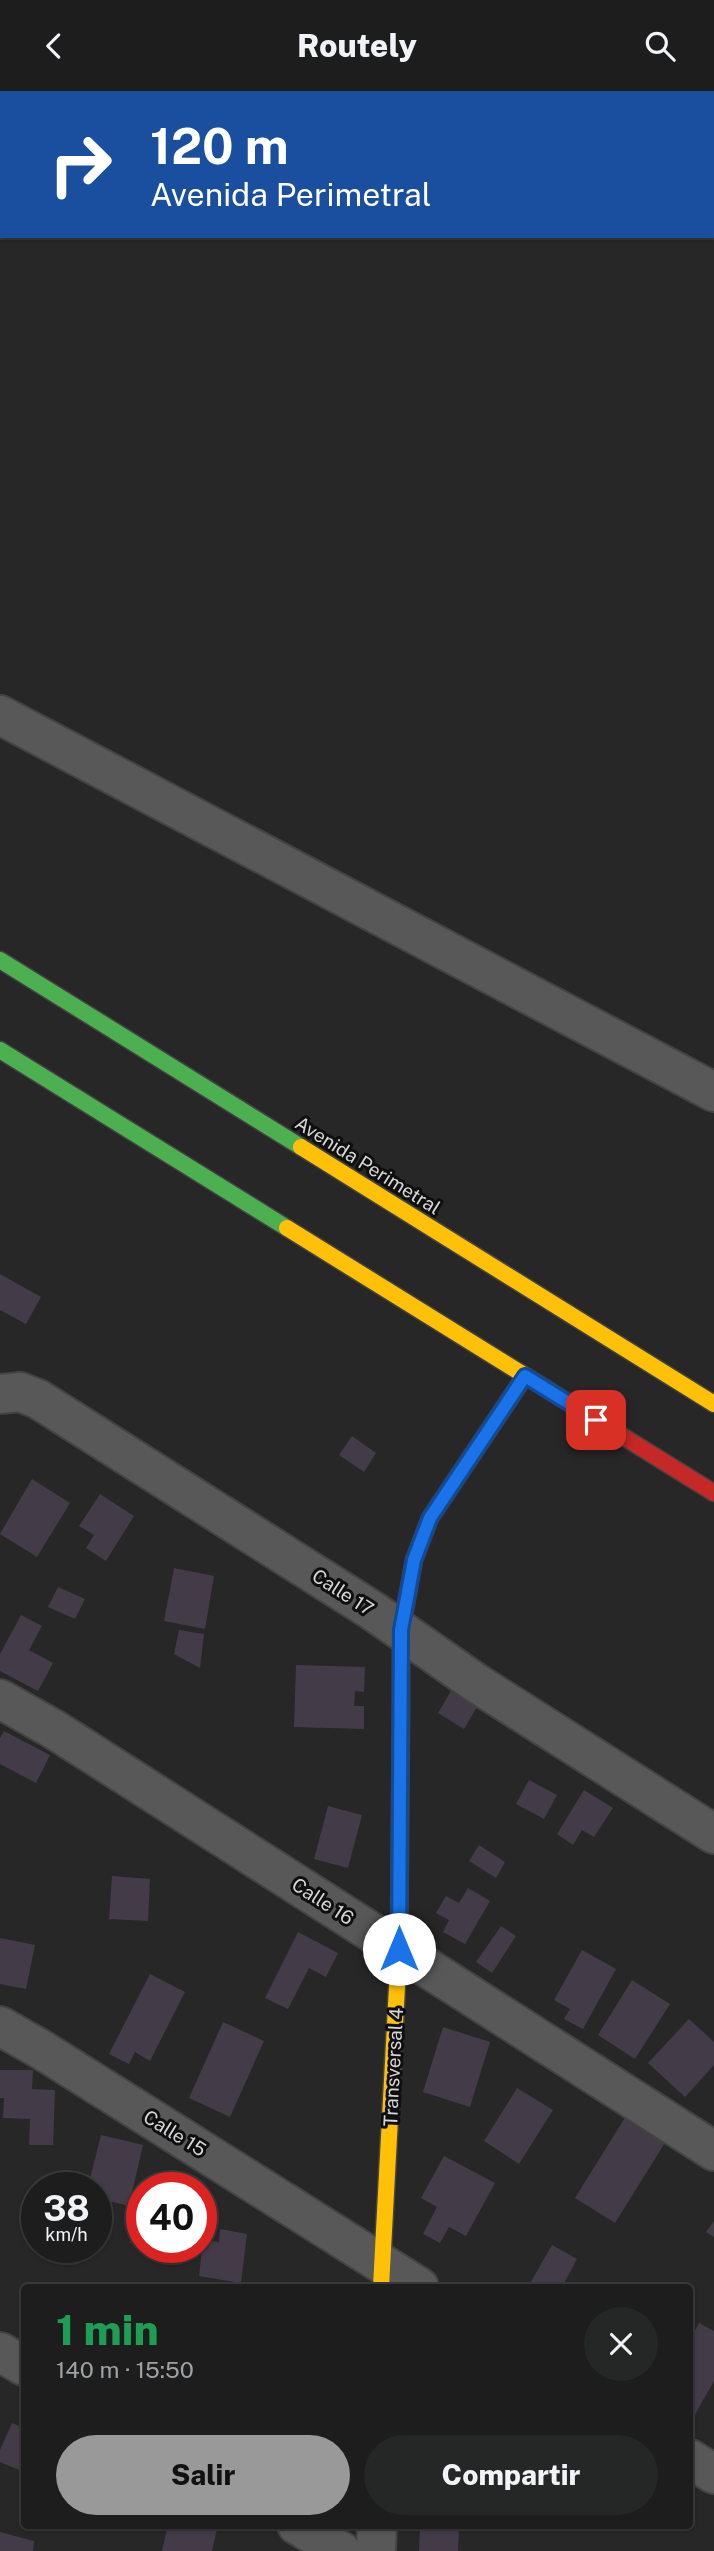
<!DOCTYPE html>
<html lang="es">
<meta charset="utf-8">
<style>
body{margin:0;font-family:"Public Sans",sans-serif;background:#252626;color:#f1f3f6;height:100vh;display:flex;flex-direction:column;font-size:26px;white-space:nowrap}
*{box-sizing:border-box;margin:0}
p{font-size:23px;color:#a0a2a4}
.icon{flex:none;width:38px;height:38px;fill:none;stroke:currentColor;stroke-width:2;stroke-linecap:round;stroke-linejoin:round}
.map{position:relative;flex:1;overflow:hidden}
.panel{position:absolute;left:21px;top:2193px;width:672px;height:245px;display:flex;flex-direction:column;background:#1d1d1d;border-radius:7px;box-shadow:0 2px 5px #0004,0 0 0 2px #3b3b3b}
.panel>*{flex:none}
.guide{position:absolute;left:0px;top:0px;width:714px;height:147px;box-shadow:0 2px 5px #0004,0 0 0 2px #3b3b3b;background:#1a4fa0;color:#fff;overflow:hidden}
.speed{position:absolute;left:21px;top:2081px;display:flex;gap:14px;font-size:35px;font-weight:700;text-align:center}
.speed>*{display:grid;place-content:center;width:91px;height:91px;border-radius:50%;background:#1d1d1d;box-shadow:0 2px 5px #0004,0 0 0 2px #3b3b3b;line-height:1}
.speed small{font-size:18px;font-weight:400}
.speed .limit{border:10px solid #d22;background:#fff;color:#111}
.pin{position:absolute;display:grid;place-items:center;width:60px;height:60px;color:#fff;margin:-30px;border-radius:14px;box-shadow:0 4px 10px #0006}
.me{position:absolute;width:77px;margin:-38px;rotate:0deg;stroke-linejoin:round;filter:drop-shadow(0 0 5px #0008)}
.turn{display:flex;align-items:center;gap:24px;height:147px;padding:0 35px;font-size:32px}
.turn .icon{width:91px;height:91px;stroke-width:2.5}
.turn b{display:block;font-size:49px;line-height:60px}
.round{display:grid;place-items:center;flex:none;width:74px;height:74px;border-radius:37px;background:#252626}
.headline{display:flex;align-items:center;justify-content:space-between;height:119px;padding:0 35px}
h1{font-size:42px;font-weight:800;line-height:52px;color:#1e9e55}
.action{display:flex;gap:14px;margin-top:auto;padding:14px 35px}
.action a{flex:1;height:80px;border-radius:42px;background:#99999a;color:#111;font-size:28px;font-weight:800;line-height:80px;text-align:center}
.action a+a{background:#252626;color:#f1f3f6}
header{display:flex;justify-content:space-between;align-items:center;height:91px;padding:0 35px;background:#1d1d1d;font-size:32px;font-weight:800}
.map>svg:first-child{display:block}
.building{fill:#443b49}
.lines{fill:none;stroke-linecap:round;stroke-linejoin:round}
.street-casing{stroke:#444344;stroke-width:42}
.fast-casing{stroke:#444344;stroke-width:19}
.slow-casing{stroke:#444344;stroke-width:19}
.jam-casing{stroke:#444344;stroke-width:19}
.street{stroke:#585859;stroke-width:38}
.fast{stroke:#4caf50;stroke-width:16}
.slow{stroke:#ffc107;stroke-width:16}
.jam{stroke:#c62828;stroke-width:16}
.route-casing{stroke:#114b97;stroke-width:18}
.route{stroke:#1a73e8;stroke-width:12}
.labels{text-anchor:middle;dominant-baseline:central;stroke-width:6;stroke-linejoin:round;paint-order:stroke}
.street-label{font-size:19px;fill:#d7d6d8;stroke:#100f10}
</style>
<header><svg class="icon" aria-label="back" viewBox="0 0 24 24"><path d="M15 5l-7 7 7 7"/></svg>Routely<svg class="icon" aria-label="search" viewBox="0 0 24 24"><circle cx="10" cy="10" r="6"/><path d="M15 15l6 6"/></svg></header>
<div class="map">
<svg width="714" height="2460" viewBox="0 0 714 2460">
<rect width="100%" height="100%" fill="#272727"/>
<!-- building -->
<g class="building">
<polygon points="0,1183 41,1206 26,1233 0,1219"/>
<polygon points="352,1345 376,1362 364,1381 339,1364"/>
<polygon points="32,1388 70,1412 37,1466 0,1443"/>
<polygon points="100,1403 134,1425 106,1470 86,1457 94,1444 79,1435"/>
<polygon points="174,1477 214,1485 205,1538 164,1530"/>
<polygon points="58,1496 85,1508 75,1528 48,1516"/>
<polygon points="21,1524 42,1535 29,1559 53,1572 38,1600 0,1580 0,1563"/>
<polygon points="179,1539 204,1543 200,1577 174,1563"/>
<polygon points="296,1574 365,1576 364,1601 355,1600 354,1615 364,1615 364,1638 294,1636"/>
<polygon points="451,1600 477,1616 464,1638 438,1622"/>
<polygon points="4,1640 50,1664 36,1692 0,1673 0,1647"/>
<polygon points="529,1689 557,1704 544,1728 516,1713"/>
<polygon points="584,1699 613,1717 594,1746 582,1739 573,1754 557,1743"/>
<polygon points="328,1715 362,1724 348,1777 314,1768"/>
<polygon points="479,1754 505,1771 496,1787 469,1770"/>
<polygon points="112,1785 150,1788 148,1830 109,1828"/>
<polygon points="468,1797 490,1810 465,1853 443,1841 449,1829 436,1822 446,1805 459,1812"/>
<polygon points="501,1835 516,1845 492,1882 476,1871"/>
<polygon points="298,1841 338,1862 326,1886 309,1877 288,1918 265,1907"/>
<polygon points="0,1847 35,1854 26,1898 0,1893"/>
<polygon points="582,1859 616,1878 583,1938 564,1928 570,1918 554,1909"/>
<polygon points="150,1883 185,1901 150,1970 135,1961 129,1973 109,1963"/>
<polygon points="632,1889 670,1913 635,1968 598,1944"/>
<polygon points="689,1928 714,1951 714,1974 685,2006 648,1972"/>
<polygon points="223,1931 264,1950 230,2026 189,2007"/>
<polygon points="443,1936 490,1951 470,2016 423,2001"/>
<polygon points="0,1979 33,1979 32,1998 55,1999 53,2054 29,2054 30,2028 3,2027 4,2007 0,2007"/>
<polygon points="517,1997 553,2019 519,2073 484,2050"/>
<polygon points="626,2025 666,2050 615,2132 575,2107"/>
<polygon points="101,2044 143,2054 129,2115 96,2107 96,2096 88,2096"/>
<polygon points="444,2065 495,2092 466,2145 449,2136 440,2152 423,2143 437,2116 421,2107"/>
<polygon points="139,2094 149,2095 142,2096 142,2154 130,2152"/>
<polygon points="714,2130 714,2146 706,2141"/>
<polygon points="220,2138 247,2143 241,2192 199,2185 203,2149 219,2151"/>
<polygon points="552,2154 577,2168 562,2196 528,2196"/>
<polygon points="163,2156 191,2156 190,2162"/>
<polygon points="699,2232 714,2240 714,2290 694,2325 690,2323 690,2249"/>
<polygon points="12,2332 24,2337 24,2381 0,2371 0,2359"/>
<polygon points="168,2434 218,2434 212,2460 162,2460"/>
<polygon points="420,2434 459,2434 458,2460 419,2460"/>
<polygon points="0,2441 34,2450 33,2460 0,2460"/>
</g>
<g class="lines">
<!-- street casing -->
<g class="street-casing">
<g id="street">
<polyline points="0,624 714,1001"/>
<polyline points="0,1303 20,1301 38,1308 373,1520 476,1592 714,1743"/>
<polyline points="0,1608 55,1639 714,2060"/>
<polyline points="0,1935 42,1959 419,2196"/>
<polyline points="0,2261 24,2275"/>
<polyline points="690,2368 714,2383"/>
<polyline points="297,2434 341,2460"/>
<polyline points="376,2460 377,2434"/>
</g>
</g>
<!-- fast casing -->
<g class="fast-casing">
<g id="fast">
<polyline points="0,869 301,1056"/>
<polyline points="0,959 287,1137"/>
<polyline points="401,1616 401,1540 414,1469 430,1427 525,1285"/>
</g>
</g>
<!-- slow casing -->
<g class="slow-casing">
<g id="slow">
<polyline points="301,1056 714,1313"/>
<polyline points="287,1137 619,1343"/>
<polyline points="381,2196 399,1858 401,1616"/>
</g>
</g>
<!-- jam casing -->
<g class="jam-casing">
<polyline id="jam" points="619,1343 714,1402"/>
</g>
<!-- street -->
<use href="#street" class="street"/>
<!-- fast -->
<use href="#fast" class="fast"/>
<!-- slow -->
<use href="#slow" class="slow"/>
<!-- jam -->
<use href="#jam" class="jam"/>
</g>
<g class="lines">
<!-- route casing -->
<g class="route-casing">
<polyline id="route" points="399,1858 401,1539 414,1469 430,1427 525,1285 596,1329"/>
</g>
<!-- route -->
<use href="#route" class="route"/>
</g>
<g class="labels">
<!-- street labels -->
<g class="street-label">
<text transform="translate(368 1074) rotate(32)">Avenida Perimetral</text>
<text transform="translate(343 1501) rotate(33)">Calle 17</text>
<text transform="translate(323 1810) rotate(33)">Calle 16</text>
<text transform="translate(393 1976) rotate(-87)">Transversal 4</text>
<text transform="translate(175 2042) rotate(32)">Calle 15</text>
</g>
</g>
</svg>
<div class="speed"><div>38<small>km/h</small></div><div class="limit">40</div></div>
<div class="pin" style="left:596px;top:1329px;background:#d93025"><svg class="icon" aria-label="arrive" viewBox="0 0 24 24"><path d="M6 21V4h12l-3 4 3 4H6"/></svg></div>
<svg class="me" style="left:399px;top:1858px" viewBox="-20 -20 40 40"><circle r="19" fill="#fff"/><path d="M0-13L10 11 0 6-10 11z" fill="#1a73e8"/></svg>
<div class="guide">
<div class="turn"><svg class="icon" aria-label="right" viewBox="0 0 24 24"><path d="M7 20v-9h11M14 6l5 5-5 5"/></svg><div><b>120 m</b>Avenida Perimetral</div></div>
</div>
<section class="panel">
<div class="headline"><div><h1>1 min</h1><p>140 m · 15:50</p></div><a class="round"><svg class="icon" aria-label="close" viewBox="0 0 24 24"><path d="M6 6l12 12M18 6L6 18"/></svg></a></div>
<div class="action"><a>Salir</a><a>Compartir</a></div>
</section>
</div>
